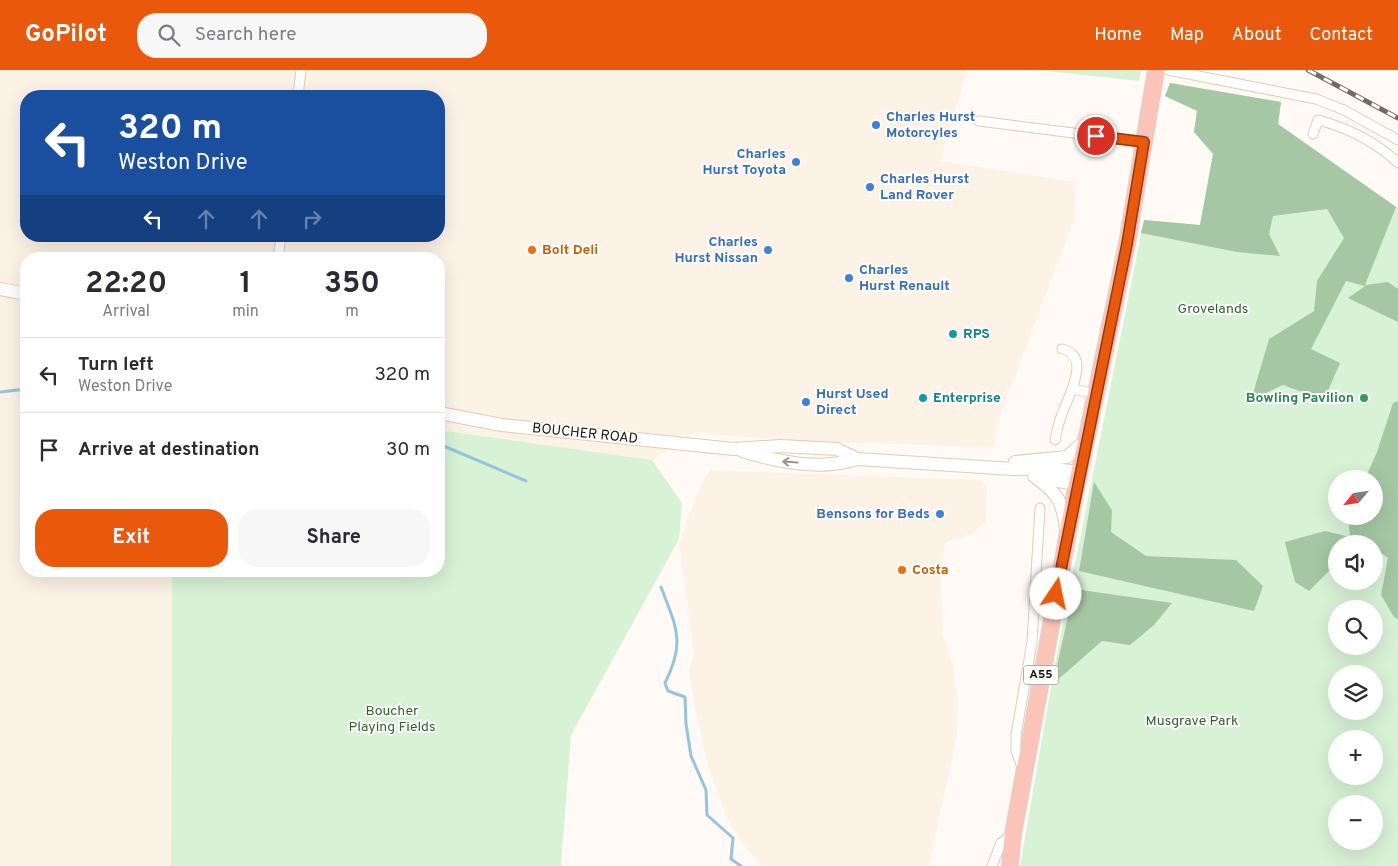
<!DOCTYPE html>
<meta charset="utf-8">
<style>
body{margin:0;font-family:Overpass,sans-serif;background:#f7f7f7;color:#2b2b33;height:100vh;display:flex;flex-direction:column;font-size:19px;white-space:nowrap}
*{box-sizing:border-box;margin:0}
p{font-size:16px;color:#7c7c81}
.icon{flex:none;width:28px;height:28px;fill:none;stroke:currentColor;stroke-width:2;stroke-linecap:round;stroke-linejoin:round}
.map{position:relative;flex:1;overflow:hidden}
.panel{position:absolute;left:20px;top:182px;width:425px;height:325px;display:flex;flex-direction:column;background:#fff;border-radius:20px;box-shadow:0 5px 20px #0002}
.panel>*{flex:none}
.hud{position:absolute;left:20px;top:20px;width:425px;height:152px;border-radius:20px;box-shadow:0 5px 20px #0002;background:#1a4fa0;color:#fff;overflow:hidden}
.needle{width:32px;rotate:241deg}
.buttons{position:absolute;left:1328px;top:400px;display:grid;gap:10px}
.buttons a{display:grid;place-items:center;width:55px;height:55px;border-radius:50%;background:#fff;box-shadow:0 5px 20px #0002;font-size:25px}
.pin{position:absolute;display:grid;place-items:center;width:42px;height:42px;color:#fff;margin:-21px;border:2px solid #fff;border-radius:50%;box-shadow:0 1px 5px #0007}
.me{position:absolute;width:55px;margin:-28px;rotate:11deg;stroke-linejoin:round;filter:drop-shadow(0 0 4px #0008)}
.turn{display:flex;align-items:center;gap:18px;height:105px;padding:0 15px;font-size:22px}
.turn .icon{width:65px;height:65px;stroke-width:2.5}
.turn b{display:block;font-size:35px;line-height:42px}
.lanes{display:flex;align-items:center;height:48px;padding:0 15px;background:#0003;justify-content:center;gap:25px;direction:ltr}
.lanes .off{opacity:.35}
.eta{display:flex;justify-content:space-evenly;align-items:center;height:85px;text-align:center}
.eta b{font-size:30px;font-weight:700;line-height:35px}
.primary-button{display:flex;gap:10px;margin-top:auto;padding:10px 15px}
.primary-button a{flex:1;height:58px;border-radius:20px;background:#ea580c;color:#fff;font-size:20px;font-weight:700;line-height:58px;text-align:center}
.primary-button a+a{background:#f7f7f7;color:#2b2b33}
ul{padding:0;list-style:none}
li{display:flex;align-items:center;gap:15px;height:75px;padding:0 15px;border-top:1px solid #e1e1e2}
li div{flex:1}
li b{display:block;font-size:19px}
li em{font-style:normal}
header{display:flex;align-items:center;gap:30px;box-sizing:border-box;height:70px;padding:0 25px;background:#ea580c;color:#fff}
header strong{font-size:24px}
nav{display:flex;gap:28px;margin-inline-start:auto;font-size:18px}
.search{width:350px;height:45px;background:#f7f7f7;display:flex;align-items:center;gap:12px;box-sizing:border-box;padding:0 18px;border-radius:20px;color:#7c7c81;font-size:19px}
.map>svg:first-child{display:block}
.built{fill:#fdf2e6;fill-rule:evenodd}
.green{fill:#d8f2d6;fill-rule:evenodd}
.forest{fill:#a5c7a3}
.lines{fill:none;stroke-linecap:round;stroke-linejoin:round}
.stream{stroke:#93c5de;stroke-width:3}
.street-casing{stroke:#e1ccb4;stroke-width:11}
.secondary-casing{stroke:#e1ccb4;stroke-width:14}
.highway-casing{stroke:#d6d5d3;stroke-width:18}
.street{stroke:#fff;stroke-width:9}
.secondary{stroke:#fff;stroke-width:12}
.highway{stroke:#fcc3b9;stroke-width:16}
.rail-casing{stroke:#716b63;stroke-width:5}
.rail{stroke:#fff;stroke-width:3;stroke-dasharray:9;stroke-linecap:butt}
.oneway{stroke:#989591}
.route-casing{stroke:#983908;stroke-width:12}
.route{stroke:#ea580c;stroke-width:9}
.shop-dot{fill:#3f7fe0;stroke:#fff;stroke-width:2}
.food-dot{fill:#e8710a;stroke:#fff;stroke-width:2}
.culture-dot{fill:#0f9aa8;stroke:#fff;stroke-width:2}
.leisure-dot{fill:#2e9e5b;stroke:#fff;stroke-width:2}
.labels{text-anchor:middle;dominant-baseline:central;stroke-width:4;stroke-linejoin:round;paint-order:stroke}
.shield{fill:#fff;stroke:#5f5a54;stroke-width:1}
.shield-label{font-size:12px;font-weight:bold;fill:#1b140b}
.shop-label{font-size:14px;font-weight:bold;fill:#366cbe;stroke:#fff;text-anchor:start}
.food-label{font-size:14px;font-weight:bold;fill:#c56008;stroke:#fff;text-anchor:start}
.park-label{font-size:14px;fill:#326130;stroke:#fff}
.culture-label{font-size:14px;font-weight:bold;fill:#0d838f;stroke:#fff;text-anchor:start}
.leisure-label{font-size:14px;font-weight:bold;fill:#27864d;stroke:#fff;text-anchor:end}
.street-label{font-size:14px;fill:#1b140b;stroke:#fff}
</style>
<header>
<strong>GoPilot</strong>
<div class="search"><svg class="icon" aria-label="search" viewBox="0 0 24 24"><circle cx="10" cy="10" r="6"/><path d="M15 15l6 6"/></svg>Search here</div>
<nav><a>Home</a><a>Map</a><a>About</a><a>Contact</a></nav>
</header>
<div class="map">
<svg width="1398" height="796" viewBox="0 0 1398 796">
<rect width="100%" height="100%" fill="#fffaf6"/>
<!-- built -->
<g class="built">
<path d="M0,0H967L940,91L1076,112L1074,149L998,351L994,377L821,372L695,363L652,390L439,360V189H26V501H172L171,796H0ZM26,26H439V166H26Z"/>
<polygon points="711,400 979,410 987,417 986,451 974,463 946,472 940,493 943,565 953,594 958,632 957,665 929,796 762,796 741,772 725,744 707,692 694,635 689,599 694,584 679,473 701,414"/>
</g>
<!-- green -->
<g class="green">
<polygon points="1037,0 1141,0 1139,11"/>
<path d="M1170,13L1281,32L1278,54L1398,138V796H1020L1056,588L1144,150L1200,155L1213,84L1194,62L1197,41L1165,26ZM1336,409H1374V446H1336ZM1336,474H1374V511H1336ZM1336,539H1374V576H1336ZM1336,604H1374V641H1336ZM1336,669H1374V706H1336ZM1336,734H1374V771H1336Z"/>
<polygon points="439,360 652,390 682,433 679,469 571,665 561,796 171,796 172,501 439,501"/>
</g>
<!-- forest -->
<g class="forest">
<polygon points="1170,13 1281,32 1278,54 1396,137 1365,215 1388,212 1398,219 1398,252 1348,228 1365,216 1346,211 1311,279 1340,293 1324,330 1283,315 1251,330 1269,269 1314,241 1317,211 1344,168 1327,139 1273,146 1269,164 1280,186 1237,182 1141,163 1144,150 1200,155 1213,84 1194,62 1197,41 1165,26"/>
<polygon points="1398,331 1398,549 1394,547 1381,525 1388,488 1374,478 1374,474 1368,474 1362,469 1357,474 1336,474 1336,494 1309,521 1295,512 1285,472 1325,461 1350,467 1348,446 1374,446 1374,409 1365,409 1377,382 1393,333"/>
<polygon points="1094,412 1112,440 1111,462 1146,486 1236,490 1263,516 1254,541 1079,501"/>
<polygon points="1074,519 1172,533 1154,555 1130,575 1102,571 1053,614"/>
</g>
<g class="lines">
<!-- stream -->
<g class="stream">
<polyline points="0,322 26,319"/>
<polyline points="439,374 526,411"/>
<path d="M661,517C676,557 686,571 665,613L668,621L685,627L686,654L691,686L706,720L707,745L733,768L731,789L741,796"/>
</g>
<!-- street casing -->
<g class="street-casing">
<g id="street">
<polyline points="1168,0 1316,29 1344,40 1398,70"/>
<polyline points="298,26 301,0"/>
<polyline points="979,51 1144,72"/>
<path d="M1313,64L1318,50C1348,58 1375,71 1398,93"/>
<polyline points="278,189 281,166"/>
<polyline points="1073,319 1096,324"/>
<path d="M1055,370C1057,362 1058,354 1061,347C1067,328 1093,286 1062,279"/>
<polyline points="1022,697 1016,681 1016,665 1032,572 1040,438"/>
<polyline points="992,796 1001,773 1013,764"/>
</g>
</g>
<!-- secondary casing -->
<g class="secondary-casing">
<g id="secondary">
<polyline points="0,219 26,224"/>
<polyline points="439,343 502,355 733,379 780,376 837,379 857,389"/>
<path d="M742,381C779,392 820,401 857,389L1013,399L1045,398L1079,402"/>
<polyline points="1015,392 1067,387 1086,370"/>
<path d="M1034,406C1057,423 1062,429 1066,458"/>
<polyline points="1039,408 1077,414"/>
</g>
</g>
<!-- highway casing -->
<g class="highway-casing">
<polyline id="highway" points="1010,796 1013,764 1075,424 1127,174 1156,0"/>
</g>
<!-- street -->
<use href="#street" class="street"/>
<!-- secondary -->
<use href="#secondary" class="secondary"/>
<!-- highway -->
<use href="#highway" class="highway"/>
<!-- rail casing -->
<g class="rail-casing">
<polyline id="rail" points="1308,0 1398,48"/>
</g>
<!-- rail -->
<use href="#rail" class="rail"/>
</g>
<!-- one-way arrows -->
<defs><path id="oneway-shaft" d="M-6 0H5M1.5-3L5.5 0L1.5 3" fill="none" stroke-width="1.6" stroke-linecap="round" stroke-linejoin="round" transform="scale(1.25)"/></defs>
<use class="oneway" href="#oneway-shaft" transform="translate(790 392) rotate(-176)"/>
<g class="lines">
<!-- route casing -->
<g class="route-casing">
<polyline id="route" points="1056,524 1127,174 1144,72 1096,66"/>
</g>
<!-- route -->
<use href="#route" class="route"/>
</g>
<!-- markers -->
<g class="shop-dot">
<circle cx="876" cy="55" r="5"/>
<circle cx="796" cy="92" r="5"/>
<circle cx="870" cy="117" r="5"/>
<circle cx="768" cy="180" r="5"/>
<circle cx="849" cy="208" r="5"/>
<circle cx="806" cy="332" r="5"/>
<circle cx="940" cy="444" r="5"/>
</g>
<g class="food-dot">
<circle cx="532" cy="180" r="5"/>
<circle cx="902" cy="500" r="5"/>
</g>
<g class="culture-dot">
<circle cx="953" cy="264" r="5"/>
<circle cx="923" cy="328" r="5"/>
</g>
<circle class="leisure-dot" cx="1364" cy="328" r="5"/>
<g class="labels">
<!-- shield labels -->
<rect class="shield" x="1023.5" y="595.5" width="35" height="19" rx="4"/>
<g class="shield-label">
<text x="1041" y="605">A55</text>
</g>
<!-- shop labels -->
<g class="shop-label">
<text x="886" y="47">Charles Hurst<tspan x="886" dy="16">Motorcyles</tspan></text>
<text x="786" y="84" text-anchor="end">Charles<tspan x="786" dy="16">Hurst Toyota</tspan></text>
<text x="880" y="109">Charles Hurst<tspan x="880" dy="16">Land Rover</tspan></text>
<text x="758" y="172" text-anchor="end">Charles<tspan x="758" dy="16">Hurst Nissan</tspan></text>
<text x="859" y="200">Charles<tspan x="859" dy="16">Hurst Renault</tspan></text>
<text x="816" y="324">Hurst Used<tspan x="816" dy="16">Direct</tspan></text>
<text x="930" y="444" text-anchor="end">Bensons for Beds</text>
</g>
<!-- food labels -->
<g class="food-label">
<text x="542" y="180">Bolt Deli</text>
<text x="912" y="500">Costa</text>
</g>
<!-- park labels -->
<g class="park-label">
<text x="1213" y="239">Grovelands</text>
<text x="392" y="641">Boucher<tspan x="392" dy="16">Playing Fields</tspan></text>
<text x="1192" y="651">Musgrave Park</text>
</g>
<!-- culture labels -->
<g class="culture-label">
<text x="963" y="264">RPS</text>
<text x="933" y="328">Enterprise</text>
</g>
<!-- leisure labels -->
<g class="leisure-label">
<text x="1354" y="328">Bowling Pavilion</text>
</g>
<!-- street labels -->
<g class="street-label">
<text transform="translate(585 364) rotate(6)">BOUCHER ROAD</text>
</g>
</g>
</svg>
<div class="buttons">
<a><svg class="needle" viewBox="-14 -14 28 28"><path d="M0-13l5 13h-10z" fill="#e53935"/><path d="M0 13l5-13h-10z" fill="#7c7c81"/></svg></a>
<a><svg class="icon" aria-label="sound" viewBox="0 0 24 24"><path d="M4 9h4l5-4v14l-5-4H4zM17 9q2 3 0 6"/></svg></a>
<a><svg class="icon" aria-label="search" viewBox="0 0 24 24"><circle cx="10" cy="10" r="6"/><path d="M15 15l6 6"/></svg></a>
<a><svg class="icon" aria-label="layers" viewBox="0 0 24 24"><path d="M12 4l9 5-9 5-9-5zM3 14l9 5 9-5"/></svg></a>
<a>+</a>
<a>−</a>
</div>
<div class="pin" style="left:1096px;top:66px;background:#d93025"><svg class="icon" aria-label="arrive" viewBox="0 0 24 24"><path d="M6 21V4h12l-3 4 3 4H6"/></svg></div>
<svg class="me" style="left:1056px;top:524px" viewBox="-20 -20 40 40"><circle r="19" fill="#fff"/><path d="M0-13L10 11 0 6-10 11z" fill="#ea580c"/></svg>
<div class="hud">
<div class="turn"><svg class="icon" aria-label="left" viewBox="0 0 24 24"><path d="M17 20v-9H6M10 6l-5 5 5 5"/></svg><div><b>320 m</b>Weston Drive</div></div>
<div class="lanes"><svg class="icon" aria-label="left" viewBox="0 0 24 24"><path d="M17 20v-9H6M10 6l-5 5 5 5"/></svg><svg class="icon off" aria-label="ahead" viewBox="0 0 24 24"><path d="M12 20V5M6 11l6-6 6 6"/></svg><svg class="icon off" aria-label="ahead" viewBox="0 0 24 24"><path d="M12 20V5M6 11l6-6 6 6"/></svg><svg class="icon off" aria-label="right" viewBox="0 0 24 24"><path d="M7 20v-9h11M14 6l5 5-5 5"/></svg></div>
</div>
<section class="panel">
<div class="eta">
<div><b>22:20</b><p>Arrival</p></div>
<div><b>1</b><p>min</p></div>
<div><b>350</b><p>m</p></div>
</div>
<ul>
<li><svg class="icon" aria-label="left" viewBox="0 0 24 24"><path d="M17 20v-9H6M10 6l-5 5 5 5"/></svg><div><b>Turn left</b><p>Weston Drive</p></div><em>320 m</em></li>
<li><svg class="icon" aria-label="arrive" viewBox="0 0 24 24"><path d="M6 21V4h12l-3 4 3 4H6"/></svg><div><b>Arrive at destination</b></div><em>30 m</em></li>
</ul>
<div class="primary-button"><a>Exit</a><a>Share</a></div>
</section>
</div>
